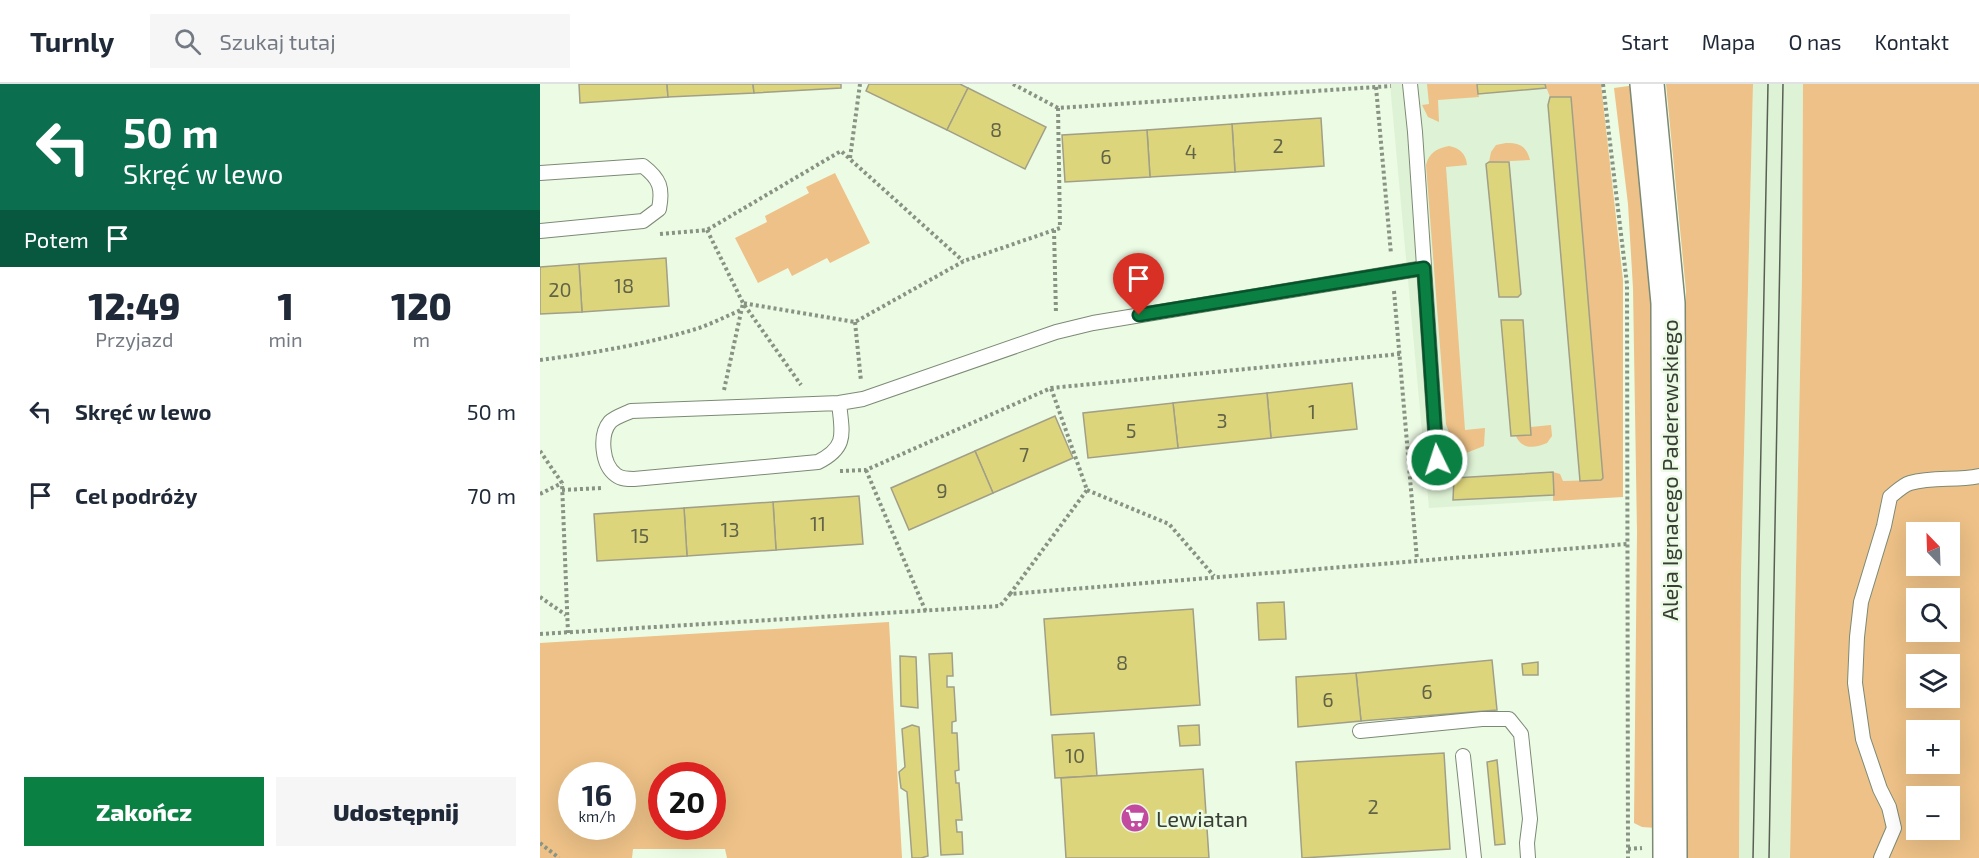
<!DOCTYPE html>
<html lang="pl">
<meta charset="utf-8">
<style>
body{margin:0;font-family:"Exo 2",sans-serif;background:#f6f6f7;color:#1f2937;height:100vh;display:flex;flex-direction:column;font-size:22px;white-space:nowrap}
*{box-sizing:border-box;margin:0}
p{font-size:20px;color:#747a83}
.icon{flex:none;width:33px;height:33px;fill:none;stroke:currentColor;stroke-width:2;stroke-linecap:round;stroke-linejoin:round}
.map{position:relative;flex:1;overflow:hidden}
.side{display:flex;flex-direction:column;background:#fff;width:540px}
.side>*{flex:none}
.banner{background:#0b6e4f;color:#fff;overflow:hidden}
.needle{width:39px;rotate:337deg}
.controls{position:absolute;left:1366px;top:438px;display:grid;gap:12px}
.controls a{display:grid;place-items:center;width:54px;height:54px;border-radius:0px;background:#fff;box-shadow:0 6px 24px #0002;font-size:30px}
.speed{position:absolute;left:18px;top:678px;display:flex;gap:12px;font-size:30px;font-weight:700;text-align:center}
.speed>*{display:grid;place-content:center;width:78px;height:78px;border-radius:50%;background:#fff;box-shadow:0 6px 24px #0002;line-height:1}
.speed small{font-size:15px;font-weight:400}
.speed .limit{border:9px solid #d22;background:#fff;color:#111}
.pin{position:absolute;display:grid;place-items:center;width:51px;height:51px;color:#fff;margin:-62px -26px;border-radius:50% 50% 50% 0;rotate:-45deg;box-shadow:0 0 6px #0007}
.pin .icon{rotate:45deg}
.me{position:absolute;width:66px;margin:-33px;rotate:356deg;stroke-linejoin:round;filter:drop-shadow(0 0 4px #0008)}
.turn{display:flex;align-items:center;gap:21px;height:126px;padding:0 24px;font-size:27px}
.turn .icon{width:78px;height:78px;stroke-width:2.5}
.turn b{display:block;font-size:42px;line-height:51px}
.then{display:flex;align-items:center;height:57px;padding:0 24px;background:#0003;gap:12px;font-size:22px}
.eta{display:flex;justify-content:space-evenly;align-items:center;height:102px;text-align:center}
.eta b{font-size:36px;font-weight:800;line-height:42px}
.action{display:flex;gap:12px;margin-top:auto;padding:12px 24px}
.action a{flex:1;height:69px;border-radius:0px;background:#0b8043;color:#fff;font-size:24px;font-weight:800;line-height:69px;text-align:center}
.action a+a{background:#f6f6f7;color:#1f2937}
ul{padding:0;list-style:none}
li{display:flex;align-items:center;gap:18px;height:84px;padding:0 24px}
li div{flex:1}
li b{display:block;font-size:22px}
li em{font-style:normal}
header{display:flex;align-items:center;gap:36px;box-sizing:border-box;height:84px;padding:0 30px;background:#fff;border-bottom:2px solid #e0e1e3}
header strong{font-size:28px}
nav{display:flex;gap:33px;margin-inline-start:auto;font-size:21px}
.search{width:420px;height:54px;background:#f6f6f7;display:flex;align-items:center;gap:15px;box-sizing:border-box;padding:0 21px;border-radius:0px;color:#747a83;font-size:22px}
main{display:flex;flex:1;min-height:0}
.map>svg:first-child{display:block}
.built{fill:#def2d5}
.green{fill:#edc187;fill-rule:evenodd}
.building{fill:#ddd57c;stroke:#a19f87;stroke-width:1.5}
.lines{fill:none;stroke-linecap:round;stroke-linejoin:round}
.service-casing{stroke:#7c8a75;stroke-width:16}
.tertiary-casing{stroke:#7c8a75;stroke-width:36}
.path{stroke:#899384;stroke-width:4;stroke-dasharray:3 3;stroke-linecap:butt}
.service{stroke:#fff;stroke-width:14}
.tertiary{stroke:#fff;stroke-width:33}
.tram{stroke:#586054;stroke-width:1.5}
.route-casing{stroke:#07532c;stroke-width:15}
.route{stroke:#0b8043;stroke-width:10}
.labels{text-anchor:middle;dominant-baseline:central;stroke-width:5;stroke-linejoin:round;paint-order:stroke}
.number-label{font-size:20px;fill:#616447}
.street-label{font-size:22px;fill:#383e35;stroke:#ecfbe4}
.poi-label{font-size:22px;fill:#383e35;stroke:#ecfbe4;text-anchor:start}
</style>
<header>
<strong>Turnly</strong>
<div class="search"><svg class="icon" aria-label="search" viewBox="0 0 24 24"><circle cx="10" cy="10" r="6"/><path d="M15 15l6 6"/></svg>Szukaj tutaj</div>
<nav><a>Start</a><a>Mapa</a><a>O nas</a><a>Kontakt</a></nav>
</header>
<main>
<section class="side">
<div class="banner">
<div class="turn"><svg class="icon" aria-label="left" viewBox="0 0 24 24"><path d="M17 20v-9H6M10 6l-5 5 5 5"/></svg><div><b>50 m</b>Skręć w lewo</div></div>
<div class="then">Potem<svg class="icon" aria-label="arrive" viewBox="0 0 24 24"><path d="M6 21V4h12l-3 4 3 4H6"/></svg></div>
</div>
<div class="eta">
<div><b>12:49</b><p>Przyjazd</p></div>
<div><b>1</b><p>min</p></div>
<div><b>120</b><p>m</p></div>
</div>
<ul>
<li><svg class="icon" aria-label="left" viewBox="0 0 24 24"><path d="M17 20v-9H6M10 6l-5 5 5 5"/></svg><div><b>Skręć w lewo</b></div><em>50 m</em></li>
<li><svg class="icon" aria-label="arrive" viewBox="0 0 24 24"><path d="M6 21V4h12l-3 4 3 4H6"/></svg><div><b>Cel podróży</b></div><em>70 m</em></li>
</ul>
<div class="action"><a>Zakończ</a><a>Udostępnij</a></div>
</section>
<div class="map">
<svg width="1439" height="774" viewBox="0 0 1439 774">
<rect width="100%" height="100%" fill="#ecfbe4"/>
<!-- built -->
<g class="built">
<polygon points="850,0 1049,0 1073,413 889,424"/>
<polygon points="1213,0 1263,0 1262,193 1250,774 1199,774 1201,491"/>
</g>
<!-- green -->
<g class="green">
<polygon points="887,0 937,0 939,13 898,16 899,38 888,33 882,21 889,20"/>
<polygon points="1005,0 1061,0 1083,196 1083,413 1013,417 1013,388 1020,390 1023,397 1061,396 1063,394 1031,13 1010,13"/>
<polygon points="1126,0 1213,0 1201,491 1199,774 1145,774 1146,207"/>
<path d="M1263,0H1439V774H1250L1262,193ZM1377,448H1410V482H1377ZM1377,514H1410V548H1377ZM1377,580H1410V614H1377ZM1377,646H1410V680H1377ZM1377,712H1410V746H1377Z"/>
<polygon points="1096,1 1113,181 1117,744 1102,743 1094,739 1097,448 1093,204 1088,120 1074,4"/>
<path d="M966,59C980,59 986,62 990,76L949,78L951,68L956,61Z"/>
<path d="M909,62C920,64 926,70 927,81L906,83L925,346L945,344L944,362L926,369L912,357L906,340L886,81C889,69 897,64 909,62Z"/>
<polygon points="295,89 330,159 290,179 287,174 252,192 248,184 218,199 195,154 227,138 225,132 269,109 266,103"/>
<path d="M1011,341L1012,352L1007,359C995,364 982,366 976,352L991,351V343Z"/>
<path d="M349,538L362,774H187L185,765H93L92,774H0V559ZM32,692H82V742H32ZM122,692H172V742H122Z"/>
</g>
<!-- building -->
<g class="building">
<polygon points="39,0 127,0 128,13 40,19"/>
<polygon points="127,0 213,0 214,9 128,13"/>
<polygon points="213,0 301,0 301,4 214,9"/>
<polygon points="329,0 420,0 428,4 407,46 326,7"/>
<polygon points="937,0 1005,0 1006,4 938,10"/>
<polygon points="428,4 506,43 485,85 407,46"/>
<polygon points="1010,13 1031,13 1063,394 1061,396 1040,397 1008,21"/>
<polygon points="781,34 784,82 695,88 692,40"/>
<polygon points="692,40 695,88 610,93 607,46"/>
<polygon points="607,46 610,93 525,98 522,51"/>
<polygon points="949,78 969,78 981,210 978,213 959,213 946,80"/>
<polygon points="126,174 129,222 42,228 39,180"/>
<polygon points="39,180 42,228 0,230 0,183"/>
<polygon points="961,236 983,236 991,351 971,352"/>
<polygon points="812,299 817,345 731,354 727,309"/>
<polygon points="727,309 731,354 638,364 633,319"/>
<polygon points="633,319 638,364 548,374 543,329"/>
<polygon points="515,332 533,374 453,409 435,367"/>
<polygon points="435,367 453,409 369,446 351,404"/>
<polygon points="1013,388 1014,411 913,416 914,394"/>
<polygon points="319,412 323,460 236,466 233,418"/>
<polygon points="233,418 236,466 147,472 144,424"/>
<polygon points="144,424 147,472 57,477 54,430"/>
<polygon points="744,518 746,555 719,556 717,519"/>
<polygon points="653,525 660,621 511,631 504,535"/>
<polygon points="412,569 413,592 407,592 407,603 414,603 416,637 412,638 412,649 417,649 419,686 415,687 416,699 419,699 422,736 416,736 417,748 422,748 423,770 401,771 389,570"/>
<polygon points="360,572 376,573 378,624 361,622"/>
<polygon points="952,576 957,626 821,637 816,589"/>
<polygon points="998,578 998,591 983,591 982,580"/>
<polygon points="816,589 821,637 758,643 756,593"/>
<polygon points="372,641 379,643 388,772 381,774 372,774 367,708 361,704 359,688 365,683 362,645"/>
<polygon points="659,641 660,661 640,662 638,642"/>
<polygon points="554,649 557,692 515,694 512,651"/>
<polygon points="904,669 910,765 762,774 756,678"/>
<polygon points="957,676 965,760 955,761 947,678"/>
<polygon points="663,685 669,774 526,774 521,694"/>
</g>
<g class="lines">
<!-- service casing -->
<g class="service-casing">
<g id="service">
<polyline points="870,0 875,48 897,376"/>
<path d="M0,89L103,82C120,95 123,104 119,125L103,137L0,147"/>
<path d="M299,319C302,349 308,363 278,378L94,395C88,395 81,395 76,391C62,381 59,351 70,338C75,333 85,330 91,327L299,319L323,315L516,248L553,239L884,184"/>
<polyline points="820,647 942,635 969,635 981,650 990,735 987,759 988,774"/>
<polyline points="923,672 934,774"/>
<path d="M1341,774L1354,744L1349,723L1340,705L1323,655L1315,599L1317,553L1321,518L1344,442L1350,413C1356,408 1363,401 1370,399C1393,392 1416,397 1439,392"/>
</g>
</g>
<!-- tertiary casing -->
<g class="tertiary-casing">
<polyline id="tertiary" points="1107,0 1128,219 1130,774"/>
</g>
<!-- path -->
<g class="path">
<polyline points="473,0 518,24"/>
<polyline points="1063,0 1087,200 1088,774"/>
<polyline points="836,3 851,170"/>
<polyline points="310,74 320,0"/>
<polyline points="167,146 203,219 261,301"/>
<polyline points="514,146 516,230"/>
<polyline points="120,150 167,146 301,67 423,177"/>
<polyline points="854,207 877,476"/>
<polyline points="315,238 321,297"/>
<path d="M0,276C53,269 108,260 159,244C173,239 187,232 201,226"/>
<polyline points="184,306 203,219 315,238 424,177 520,144 518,24 851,2"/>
<polyline points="0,367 22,399 28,549"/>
<polyline points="326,386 386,528"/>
<polyline points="300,387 326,386 511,304 860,270"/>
<polyline points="22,406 62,404"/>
<polyline points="547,406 629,440 674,492"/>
<polyline points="0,410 22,399"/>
<polyline points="470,510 547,406 511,304"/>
<polyline points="0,513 26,531"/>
<polyline points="0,550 460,522 470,510 1087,460"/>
<polyline points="0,759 19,774"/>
<polyline points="1088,765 1102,764"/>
</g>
<!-- service -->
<use href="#service" class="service"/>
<!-- tertiary -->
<use href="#tertiary" class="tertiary"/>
<!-- tram -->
<g class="tram">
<polyline points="1213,774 1228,0"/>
<polyline points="1229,774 1243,0"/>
</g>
</g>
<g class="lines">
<!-- route casing -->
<g class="route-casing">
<polyline id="route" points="599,231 884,184 897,376"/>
</g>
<!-- route -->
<use href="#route" class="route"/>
</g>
<!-- icons -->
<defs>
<g id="supermarket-disc" transform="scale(1.5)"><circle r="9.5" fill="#c24a9f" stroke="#ecfbe4"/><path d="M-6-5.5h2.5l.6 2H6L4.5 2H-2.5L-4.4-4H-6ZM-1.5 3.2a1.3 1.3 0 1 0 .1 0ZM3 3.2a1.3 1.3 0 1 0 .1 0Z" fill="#fff"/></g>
</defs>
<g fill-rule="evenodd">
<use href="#supermarket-disc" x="595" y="734"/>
</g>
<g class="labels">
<!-- number labels -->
<g class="number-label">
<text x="456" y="45">8</text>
<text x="738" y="61">2</text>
<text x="651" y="67">4</text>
<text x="566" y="72">6</text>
<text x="84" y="201">18</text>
<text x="20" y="205">20</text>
<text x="772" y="327">1</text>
<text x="682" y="336">3</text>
<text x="591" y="346">5</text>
<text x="484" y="370">7</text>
<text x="402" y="406">9</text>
<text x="278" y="439">11</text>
<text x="190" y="445">13</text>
<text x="100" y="451">15</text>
<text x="582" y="578">8</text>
<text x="887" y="607">6</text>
<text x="788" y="615">6</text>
<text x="535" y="671">10</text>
<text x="833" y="722">2</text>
</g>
<!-- street labels -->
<g class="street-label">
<text transform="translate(1129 386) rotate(-90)">Aleja Ignacego Paderewskiego</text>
</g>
<!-- poi labels -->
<g class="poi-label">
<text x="616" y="734">Lewiatan</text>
</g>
</g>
</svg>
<div class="controls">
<a><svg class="needle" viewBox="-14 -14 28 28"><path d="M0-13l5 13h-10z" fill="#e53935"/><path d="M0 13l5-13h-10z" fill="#747a83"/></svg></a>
<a><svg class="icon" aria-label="search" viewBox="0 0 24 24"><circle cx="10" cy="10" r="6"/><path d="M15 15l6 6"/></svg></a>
<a><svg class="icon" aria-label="layers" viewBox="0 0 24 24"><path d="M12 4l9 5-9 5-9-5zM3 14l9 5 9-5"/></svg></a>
<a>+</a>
<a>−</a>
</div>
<div class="speed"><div>16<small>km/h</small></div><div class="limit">20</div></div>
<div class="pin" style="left:599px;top:231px;background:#d93025"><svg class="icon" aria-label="arrive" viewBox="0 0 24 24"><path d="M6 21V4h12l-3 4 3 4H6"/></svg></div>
<svg class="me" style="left:897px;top:376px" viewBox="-20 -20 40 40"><circle r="17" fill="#0b8043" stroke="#fff" stroke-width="3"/><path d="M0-11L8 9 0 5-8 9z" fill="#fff"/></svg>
</div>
</main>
